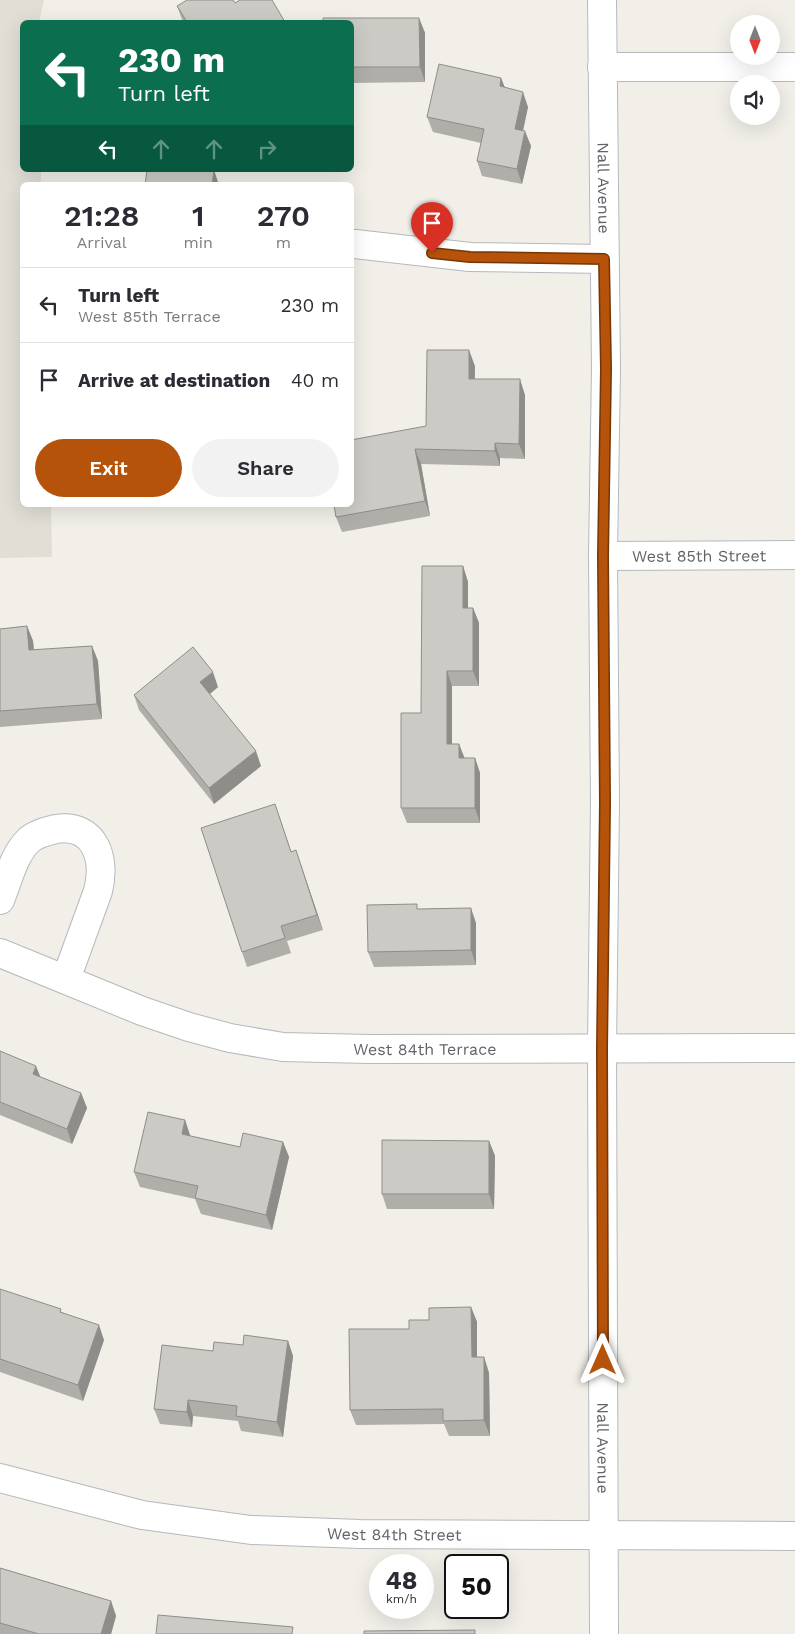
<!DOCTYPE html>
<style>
body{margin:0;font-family:"Work Sans",sans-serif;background:#f2f2f3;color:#2b2b33;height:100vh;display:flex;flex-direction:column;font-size:19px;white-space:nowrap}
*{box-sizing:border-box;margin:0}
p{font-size:16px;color:#7c7c81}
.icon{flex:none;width:28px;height:28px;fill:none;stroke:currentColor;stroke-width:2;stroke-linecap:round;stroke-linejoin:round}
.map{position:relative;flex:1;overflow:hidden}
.drawer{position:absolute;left:20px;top:182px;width:334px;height:325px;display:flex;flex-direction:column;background:#fff;border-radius:8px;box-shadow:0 5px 20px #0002}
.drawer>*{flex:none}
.guide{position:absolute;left:20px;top:20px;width:334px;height:152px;border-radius:8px;box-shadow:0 5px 20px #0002;background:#0b6e4f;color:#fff;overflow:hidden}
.needle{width:32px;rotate:180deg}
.buttons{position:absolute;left:730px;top:15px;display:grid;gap:10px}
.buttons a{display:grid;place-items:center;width:50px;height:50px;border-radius:50%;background:#fff;box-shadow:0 5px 20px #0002;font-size:25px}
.speed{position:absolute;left:369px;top:1554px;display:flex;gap:10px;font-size:25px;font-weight:700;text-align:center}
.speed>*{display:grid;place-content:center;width:65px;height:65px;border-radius:50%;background:#fff;box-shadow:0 5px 20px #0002;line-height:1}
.speed small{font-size:12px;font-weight:400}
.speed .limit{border:2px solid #111;border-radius:8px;background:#fff;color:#111}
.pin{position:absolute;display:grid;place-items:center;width:42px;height:42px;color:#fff;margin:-51px -21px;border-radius:50% 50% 50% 0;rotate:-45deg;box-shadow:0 0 5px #0007}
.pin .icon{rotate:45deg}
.me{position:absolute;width:55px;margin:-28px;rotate:0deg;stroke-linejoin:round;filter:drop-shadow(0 0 4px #0008)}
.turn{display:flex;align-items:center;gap:18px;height:105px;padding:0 15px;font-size:22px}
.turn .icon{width:65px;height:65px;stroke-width:2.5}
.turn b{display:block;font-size:35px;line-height:42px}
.lanes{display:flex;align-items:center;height:48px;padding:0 15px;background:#0003;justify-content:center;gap:25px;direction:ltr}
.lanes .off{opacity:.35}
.eta{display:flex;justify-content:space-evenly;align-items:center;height:85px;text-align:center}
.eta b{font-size:30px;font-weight:600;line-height:35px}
.cta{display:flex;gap:10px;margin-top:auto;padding:10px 15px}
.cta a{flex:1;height:58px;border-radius:30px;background:#b45309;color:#fff;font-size:20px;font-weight:600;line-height:58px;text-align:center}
.cta a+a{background:#f2f2f3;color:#2b2b33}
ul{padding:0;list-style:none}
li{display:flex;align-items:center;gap:15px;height:75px;padding:0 15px;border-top:1px solid #e1e1e2}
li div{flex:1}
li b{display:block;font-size:19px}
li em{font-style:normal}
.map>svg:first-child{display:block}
.education{fill:#e1ded6}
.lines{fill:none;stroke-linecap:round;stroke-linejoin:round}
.street-casing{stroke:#b5b8bc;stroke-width:30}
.secondary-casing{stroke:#b6babf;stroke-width:30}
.street{stroke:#fff;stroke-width:28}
.secondary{stroke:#fff;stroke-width:28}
.wall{fill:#afaea9}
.shaded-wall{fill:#8f8d8a}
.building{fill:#cccac5;stroke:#8f8d8a}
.route-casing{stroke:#753606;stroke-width:12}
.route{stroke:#b45309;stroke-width:9}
.labels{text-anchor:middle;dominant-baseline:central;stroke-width:5;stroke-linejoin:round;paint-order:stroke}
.street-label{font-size:16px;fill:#5f6368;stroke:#fff}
</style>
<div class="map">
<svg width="795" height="1634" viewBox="0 0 795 1634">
<rect width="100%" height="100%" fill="#f1efe8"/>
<!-- education -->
<polygon class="education" points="0,0 44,0 39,22 22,22 22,170 41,170 41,185 22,185 22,505 51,505 52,557 0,558"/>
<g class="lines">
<!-- street casing -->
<g class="street-casing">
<g id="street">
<polyline points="602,67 795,67"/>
<polyline points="355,244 470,257 604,259"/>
<path id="s1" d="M603,556L795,555"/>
<path d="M0,900C8,881 13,856 28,841C35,834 47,831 56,829C96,823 106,860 98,891L66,979"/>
<path id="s2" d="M0,953L142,1011L189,1027L230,1038L283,1047L369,1049L795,1048"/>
<path id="s3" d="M0,1478L142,1515L251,1530L360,1534L795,1536"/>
</g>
</g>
<!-- secondary casing -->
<g class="secondary-casing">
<g id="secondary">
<path id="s4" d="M602,0L606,369L603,556L605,803L602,1049L604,1634"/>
</g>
</g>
<!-- street -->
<use href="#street" class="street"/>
<!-- secondary -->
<use href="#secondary" class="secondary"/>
</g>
<!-- wall -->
<g class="wall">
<polygon points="235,3 285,22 183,22 177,6"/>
<polygon points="419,18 425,33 425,82 351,83 351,22"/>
<polygon points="501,78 505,88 528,107 523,131 531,146 522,184 482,176 477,161 481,143 433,132 427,117"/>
<polygon points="475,366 475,379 525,395 525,459 500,458 500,466 421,464 430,516 342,532 336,517 426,426"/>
<polygon points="463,566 468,582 468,608 473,608 479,623 479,686 452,686 452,744 459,744 464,758 475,758 480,773 480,823 407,823 401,808 421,713"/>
<polygon points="27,626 33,641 34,650 92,646 98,661 102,719 0,727 0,629"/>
<polygon points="218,687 210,694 261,766 214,804 139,710 134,695"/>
<polygon points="275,804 291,851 301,865 323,930 287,941 291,953 247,967 242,952"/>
<polygon points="418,909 476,923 476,965 374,967 368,952"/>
<polygon points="0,1051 40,1077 81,1093 87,1108 72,1144 0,1115"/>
<polygon points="185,1120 190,1136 240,1147 283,1142 289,1157 272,1230 201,1214 195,1199 140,1187 134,1172"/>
<polygon points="489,1141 495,1156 494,1209 387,1209 382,1194"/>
<polygon points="0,1289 62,1312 104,1340 83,1401 0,1372"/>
<polygon points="471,1307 477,1322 477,1357 484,1357 489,1373 490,1436 449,1436 444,1424 356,1425 350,1410 409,1329 429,1320"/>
<polygon points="288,1341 293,1356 283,1437 241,1431 238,1421 193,1416 192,1427 160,1424 154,1409 213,1351 243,1345"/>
<polygon points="0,1568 111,1601 116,1616 111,1634 0,1634"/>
</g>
<!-- shaded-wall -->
<g class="shaded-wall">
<polygon points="419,18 425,33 425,82 420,67"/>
<polygon points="501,78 507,93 500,86"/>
<polygon points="523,92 528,107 520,144 515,129"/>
<polygon points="525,131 531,146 522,184 517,169"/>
<polygon points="214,170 219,185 212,185"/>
<polygon points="469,350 475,366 474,394 469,379"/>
<polygon points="520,379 525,395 525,459 519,444"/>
<polygon points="495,443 500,458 500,466 495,451"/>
<polygon points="415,449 421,464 430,516 425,501"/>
<polygon points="463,566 468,582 468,623 463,608"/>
<polygon points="473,608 479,623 479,686 473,671"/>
<polygon points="27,626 33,641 35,666 29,650"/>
<polygon points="92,646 98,661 102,719 97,704"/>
<polygon points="447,671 452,686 452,759 447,744"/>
<polygon points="213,672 218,687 206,697 200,682"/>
<polygon points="459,744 465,759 459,758"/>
<polygon points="256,751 261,766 214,804 209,788"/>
<polygon points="475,758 480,773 480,823 475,808"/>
<polygon points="296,850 301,865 323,930 317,915"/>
<polygon points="471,908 476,923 476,965 471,950"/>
<polygon points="36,1066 42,1081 33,1074"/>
<polygon points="81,1093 87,1108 72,1144 67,1129"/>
<polygon points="185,1120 190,1135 188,1149 182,1134"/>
<polygon points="489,1141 495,1156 494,1209 489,1194"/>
<polygon points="283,1142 289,1157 272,1230 266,1215"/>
<polygon points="471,1307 477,1322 477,1373 472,1357"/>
<polygon points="99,1325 104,1340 83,1401 78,1385"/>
<polygon points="288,1341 293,1356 283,1437 277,1422"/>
<polygon points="484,1357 489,1373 490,1436 484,1420"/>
<polygon points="188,1400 193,1416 192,1427 187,1412"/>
<polygon points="111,1601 116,1616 111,1634 101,1634"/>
</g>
<!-- building -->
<g class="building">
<polygon points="187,0 233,0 235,3 240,0 272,0 285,22 187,22 177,6"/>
<polygon points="323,18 419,18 420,67 351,67 351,22 323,22"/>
<polygon points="439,64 501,78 500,86 523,92 515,129 525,131 517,169 477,161 484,129 427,117"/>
<polygon points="147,170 214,170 212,185 145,185"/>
<polygon points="427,350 469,350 469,379 520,379 519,444 495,443 495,451 415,449 425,501 336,517 334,505 351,505 351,440 426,426"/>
<polygon points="422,566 463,566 463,608 473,608 473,671 447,671 447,744 459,744 459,758 475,758 475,808 401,808 401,713 421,713"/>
<polygon points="27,626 29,650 92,646 97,704 0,711 0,629"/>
<polygon points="193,647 213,672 200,682 256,751 209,788 134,695"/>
<polygon points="275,804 291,852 296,850 317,915 281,926 285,938 242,952 201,828"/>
<polygon points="417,904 417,909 471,908 471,950 368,952 367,905"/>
<polygon points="0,1051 36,1066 33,1074 81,1093 67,1129 0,1102"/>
<polygon points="148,1112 185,1120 182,1134 240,1147 243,1133 283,1142 266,1215 195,1198 198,1186 134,1172"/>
<polygon points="382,1140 489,1141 489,1194 382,1194"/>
<polygon points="0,1289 61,1309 60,1312 99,1325 78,1385 0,1359"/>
<polygon points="471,1307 472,1357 484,1357 484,1420 443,1421 443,1409 350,1410 349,1329 409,1329 409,1320 429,1320 429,1308"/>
<polygon points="244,1335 288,1341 277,1422 236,1416 237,1406 188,1400 187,1412 154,1409 162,1345 213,1351 214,1342 243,1345"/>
<polygon points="0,1568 111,1601 101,1634 39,1634 0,1623"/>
<polygon points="158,1615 293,1627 292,1634 156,1634"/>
<polygon points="475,1630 475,1634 364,1634 364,1631"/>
</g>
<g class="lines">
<!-- route casing -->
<g class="route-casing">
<polyline id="route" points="432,253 470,257 604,259 606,369 603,556 605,803 602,1049 603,1360"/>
</g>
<!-- route -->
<use href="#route" class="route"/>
</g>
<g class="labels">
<!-- street labels -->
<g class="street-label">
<text stroke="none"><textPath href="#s4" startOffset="188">Nall Avenue</textPath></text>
<text stroke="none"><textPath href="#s1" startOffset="96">West 85th Street</textPath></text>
<text stroke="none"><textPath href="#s2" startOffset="441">West 84th Terrace</textPath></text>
<text stroke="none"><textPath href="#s4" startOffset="1448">Nall Avenue</textPath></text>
<text stroke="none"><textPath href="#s3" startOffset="400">West 84th Street</textPath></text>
</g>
</g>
</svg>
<div class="buttons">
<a><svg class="needle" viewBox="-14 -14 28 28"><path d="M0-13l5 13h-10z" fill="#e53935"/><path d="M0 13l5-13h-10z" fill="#7c7c81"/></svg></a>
<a><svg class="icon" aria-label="sound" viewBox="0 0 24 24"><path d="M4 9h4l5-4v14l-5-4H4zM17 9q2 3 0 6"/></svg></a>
</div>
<div class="speed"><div>48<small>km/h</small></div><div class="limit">50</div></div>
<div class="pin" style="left:432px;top:253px;background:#d93025"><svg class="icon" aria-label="arrive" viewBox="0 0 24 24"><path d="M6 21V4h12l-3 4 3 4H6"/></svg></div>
<svg class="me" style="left:603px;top:1360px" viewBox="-20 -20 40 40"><path d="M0-17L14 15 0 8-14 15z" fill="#b45309" stroke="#fff" stroke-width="4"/></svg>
<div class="guide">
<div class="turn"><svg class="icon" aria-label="left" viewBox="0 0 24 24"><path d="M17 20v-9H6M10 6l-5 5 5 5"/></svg><div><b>230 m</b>Turn left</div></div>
<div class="lanes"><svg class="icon" aria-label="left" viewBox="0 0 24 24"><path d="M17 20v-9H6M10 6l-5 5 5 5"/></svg><svg class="icon off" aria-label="ahead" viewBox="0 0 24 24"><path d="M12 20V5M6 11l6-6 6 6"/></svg><svg class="icon off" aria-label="ahead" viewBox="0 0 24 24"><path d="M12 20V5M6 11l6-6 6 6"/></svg><svg class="icon off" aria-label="right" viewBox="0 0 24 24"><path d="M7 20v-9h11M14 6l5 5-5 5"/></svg></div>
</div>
<section class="drawer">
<div class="eta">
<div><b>21:28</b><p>Arrival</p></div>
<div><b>1</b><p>min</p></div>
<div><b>270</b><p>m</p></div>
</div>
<ul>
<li><svg class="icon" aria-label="left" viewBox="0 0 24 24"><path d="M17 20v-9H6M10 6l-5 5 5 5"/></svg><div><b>Turn left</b><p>West 85th Terrace</p></div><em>230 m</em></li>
<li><svg class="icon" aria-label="arrive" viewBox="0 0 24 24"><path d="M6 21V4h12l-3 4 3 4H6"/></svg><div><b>Arrive at destination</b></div><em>40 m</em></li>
</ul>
<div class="cta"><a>Exit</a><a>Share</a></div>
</section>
</div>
